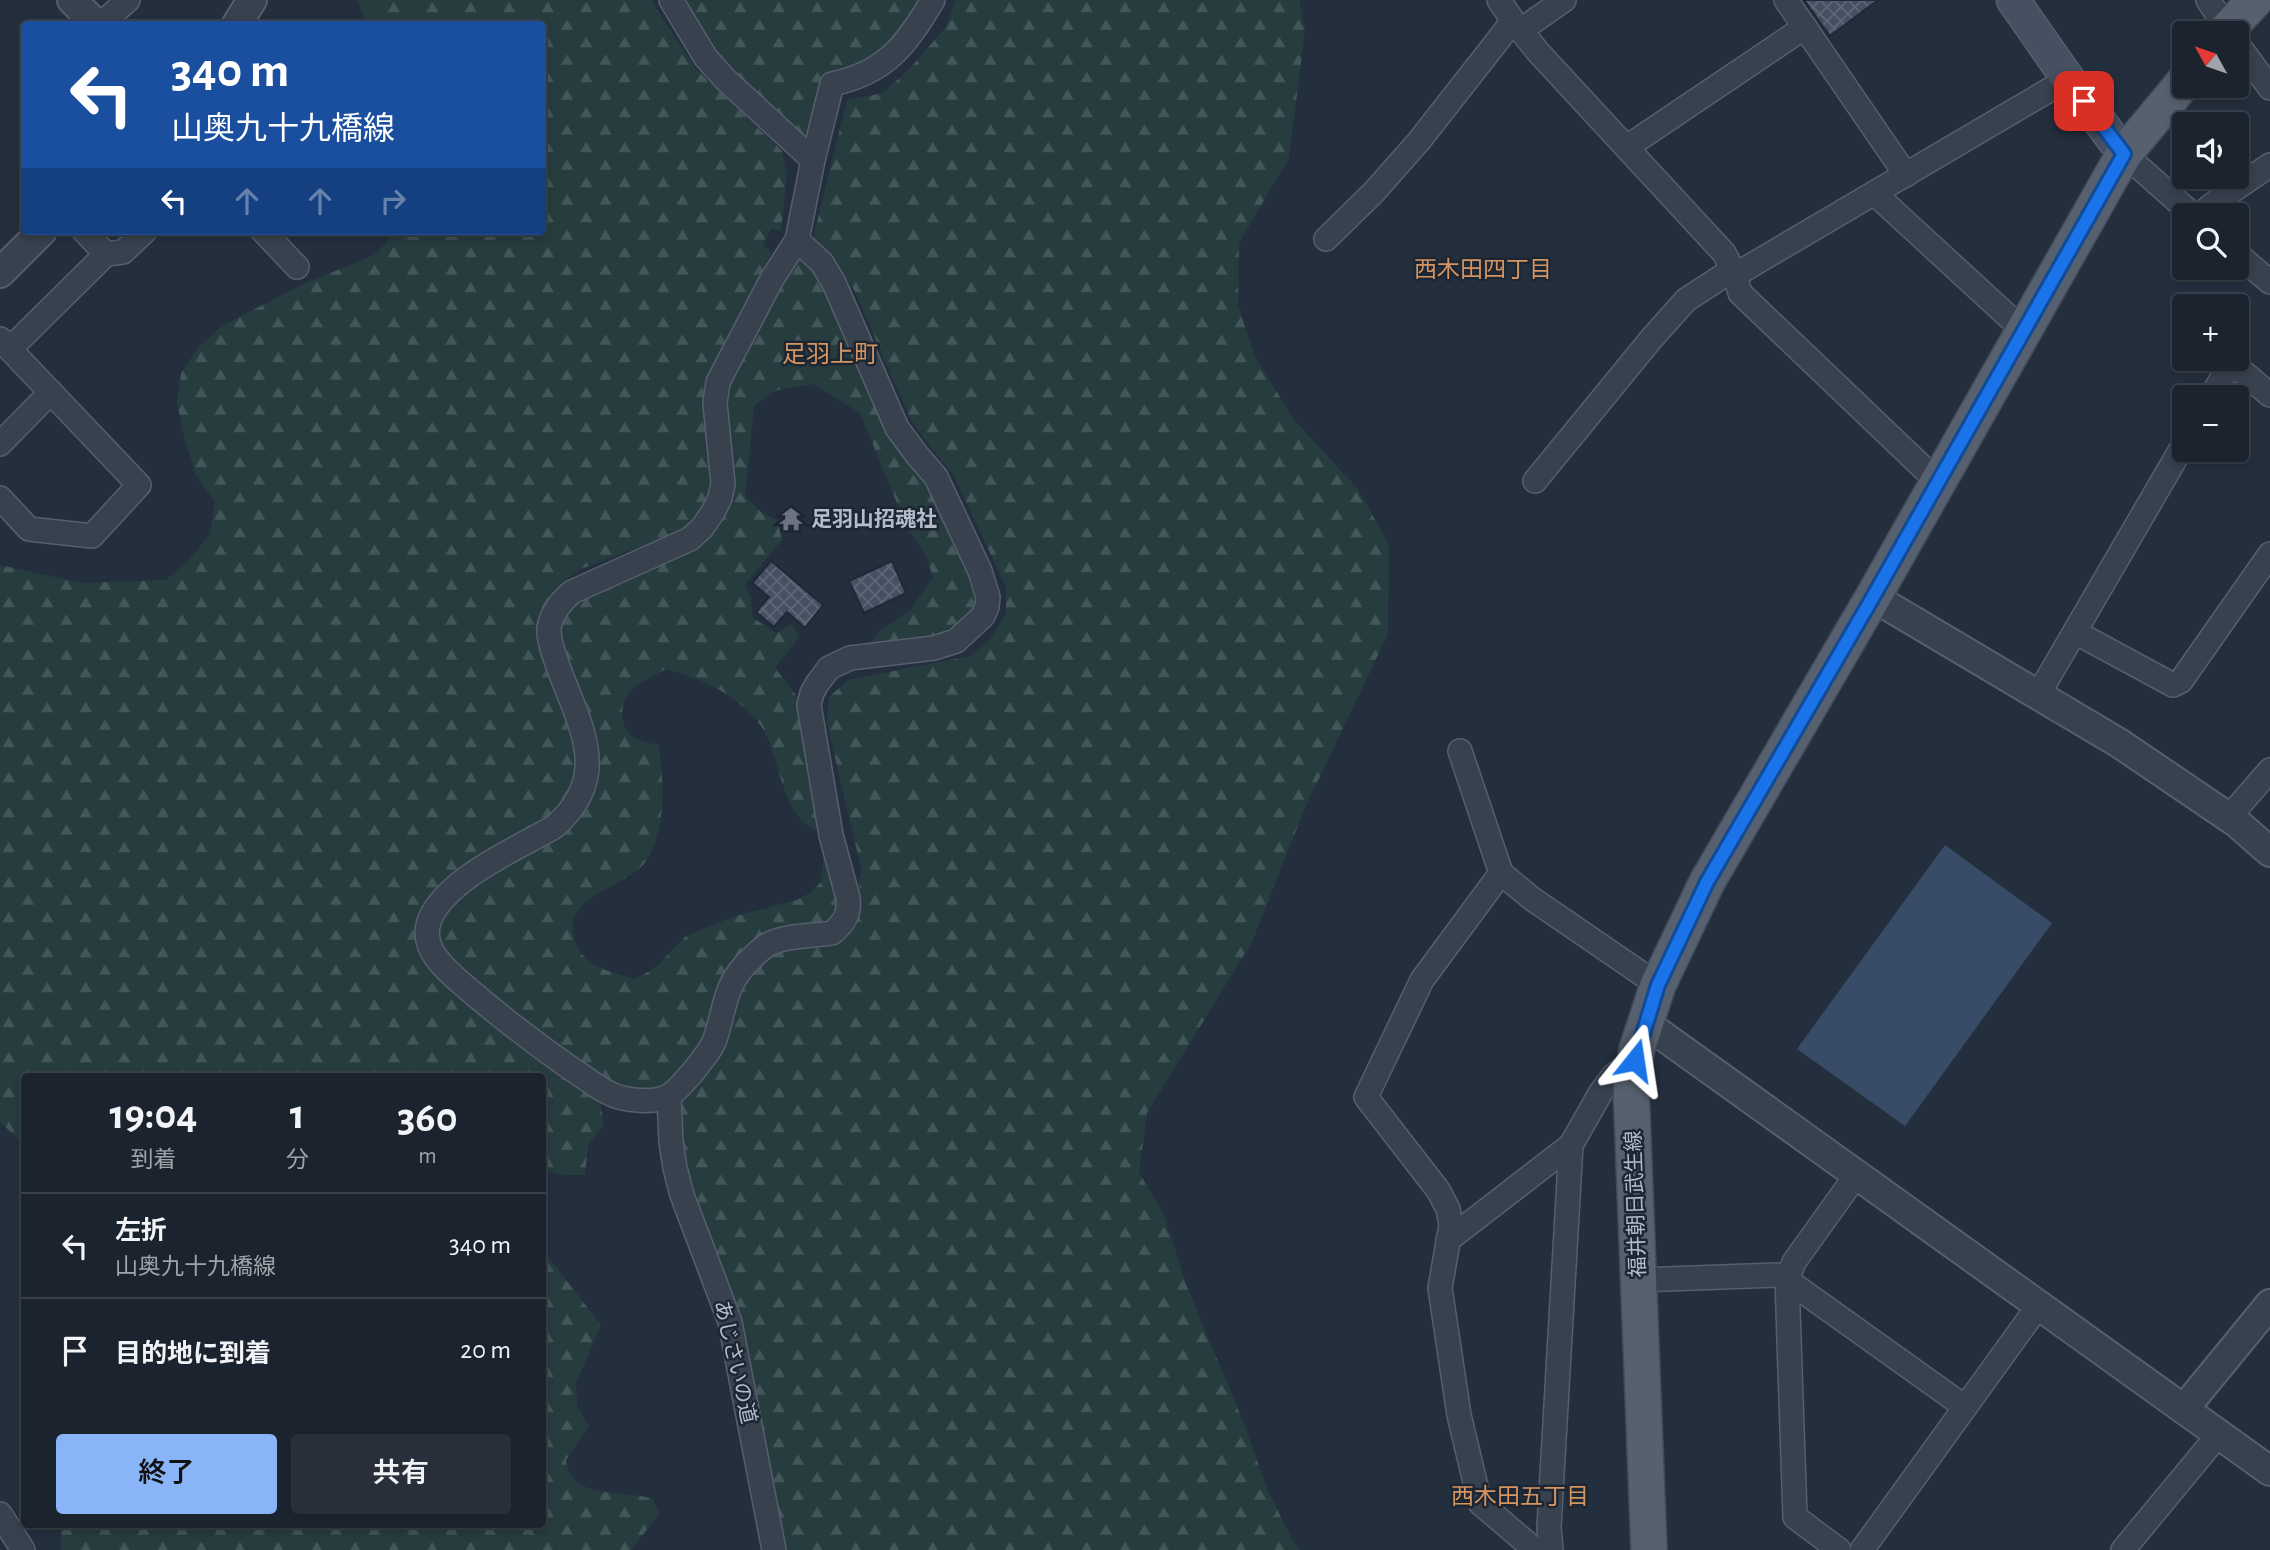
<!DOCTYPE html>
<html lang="ja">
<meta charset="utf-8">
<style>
body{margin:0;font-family:"Alegreya Sans","Noto Sans JP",sans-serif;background:#282f3a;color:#f1f3f6;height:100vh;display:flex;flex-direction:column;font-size:26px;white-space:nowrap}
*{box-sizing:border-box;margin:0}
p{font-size:23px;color:#a0a4aa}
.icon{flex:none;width:38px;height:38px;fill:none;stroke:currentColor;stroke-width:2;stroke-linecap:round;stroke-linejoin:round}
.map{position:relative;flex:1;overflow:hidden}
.panel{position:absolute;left:21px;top:1073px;width:525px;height:455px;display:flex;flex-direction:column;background:#1b232e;border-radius:7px;box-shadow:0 4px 10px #0003,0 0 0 2px #39404a}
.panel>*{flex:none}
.guide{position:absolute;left:21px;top:21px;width:525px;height:214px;border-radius:7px;box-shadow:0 4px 10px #0003,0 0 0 2px #39404a;background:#1a4fa0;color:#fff;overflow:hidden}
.needle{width:46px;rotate:310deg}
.controls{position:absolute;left:2172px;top:21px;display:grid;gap:14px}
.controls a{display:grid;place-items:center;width:77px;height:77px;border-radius:7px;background:#1b232e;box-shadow:0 4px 10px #0003,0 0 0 2px #39404a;font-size:35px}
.pin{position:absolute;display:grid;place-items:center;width:60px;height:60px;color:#fff;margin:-30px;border-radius:14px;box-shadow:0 4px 10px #0006}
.me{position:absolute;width:77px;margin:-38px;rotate:15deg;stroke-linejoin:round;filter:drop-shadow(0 0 5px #0008)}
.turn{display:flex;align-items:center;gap:24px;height:147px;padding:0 35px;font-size:32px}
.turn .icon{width:91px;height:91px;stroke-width:2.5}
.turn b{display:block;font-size:49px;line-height:60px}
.lanes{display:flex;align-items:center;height:66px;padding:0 35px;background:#0003;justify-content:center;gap:35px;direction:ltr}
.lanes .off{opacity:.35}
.eta{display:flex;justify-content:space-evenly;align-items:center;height:119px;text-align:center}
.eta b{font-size:42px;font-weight:600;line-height:49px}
.cta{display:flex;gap:14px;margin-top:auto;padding:14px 35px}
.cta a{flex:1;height:80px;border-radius:7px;background:#8ab4f8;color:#111;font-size:28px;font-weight:600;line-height:80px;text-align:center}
.cta a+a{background:#282f3a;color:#f1f3f6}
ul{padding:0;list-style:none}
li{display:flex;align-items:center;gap:21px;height:105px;padding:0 35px;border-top:2px solid #39404a}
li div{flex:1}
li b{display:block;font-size:26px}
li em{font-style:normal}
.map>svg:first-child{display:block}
.forest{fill:url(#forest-firs)}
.water{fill:#394c67}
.building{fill:url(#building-cross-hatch);stroke:#1f2835;stroke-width:2}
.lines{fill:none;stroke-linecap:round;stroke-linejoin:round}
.minor-casing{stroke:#565f6c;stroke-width:26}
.tertiary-casing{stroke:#565f6c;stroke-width:32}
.secondary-casing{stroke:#565f6c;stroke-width:35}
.primary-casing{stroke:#414a57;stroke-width:38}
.minor{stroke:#38414e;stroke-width:23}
.tertiary{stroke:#38414e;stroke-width:28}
.secondary{stroke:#465061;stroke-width:32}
.primary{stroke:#56606e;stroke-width:35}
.route-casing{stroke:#114b97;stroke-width:18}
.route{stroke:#1a73e8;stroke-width:12}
.labels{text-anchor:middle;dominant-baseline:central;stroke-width:5;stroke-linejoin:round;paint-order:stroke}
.poi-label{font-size:21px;font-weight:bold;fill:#b4bcc9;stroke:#1d2633;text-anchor:start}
.street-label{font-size:21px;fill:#b4bcc9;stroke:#1d2633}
.neighbourhood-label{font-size:23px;fill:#d59563;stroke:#1d2633}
.quarter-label{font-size:24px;fill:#d59563;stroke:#1d2633}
</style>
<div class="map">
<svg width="2270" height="1550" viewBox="0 0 2270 1550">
<defs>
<pattern id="forest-firs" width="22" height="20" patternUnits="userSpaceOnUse" patternTransform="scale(1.75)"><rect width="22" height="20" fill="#263c3f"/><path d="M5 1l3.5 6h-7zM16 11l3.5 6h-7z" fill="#435659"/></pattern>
<pattern id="building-cross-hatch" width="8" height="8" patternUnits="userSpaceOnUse" patternTransform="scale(1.75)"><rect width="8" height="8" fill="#455162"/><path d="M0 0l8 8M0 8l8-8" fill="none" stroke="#5d6877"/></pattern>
</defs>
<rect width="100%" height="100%" fill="#242f3e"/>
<!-- forest -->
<g class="forest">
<path d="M358,0H651L696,69L782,151L787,173L781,231L771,228L763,246L772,252L727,336L705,387L710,493C702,509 695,522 680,532L581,569L556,587L547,601L543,616L581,764L562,813L462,875L424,947L600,1100L604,1125L588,1145L585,1175H563L543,1169L542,1076H24V1144L0,1122V565L81,583L166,580L187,562L210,534L215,502L196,475L183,433L177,402L181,373L198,348L222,326L300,286L376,254L396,231H542V24H366Z"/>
<polygon points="685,0 922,0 909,24 884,51 848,71 823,74 808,145 734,75 717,52"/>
<polygon points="956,0 1299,0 1305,31 1289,158 1239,243 1238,305 1255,357 1295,421 1357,488 1389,544 1388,634 1304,810 1252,942 1147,1113 1139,1173 1163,1212 1187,1287 1243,1421 1268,1491 1293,1541 1300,1550 781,1550 688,1190 674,1099 731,993 756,961 857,909 861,868 827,723 829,697 848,680 970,656 990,639 1006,614 1006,587 953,474 930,447 910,418 854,290 833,256 813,238 847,100 883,93 910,68 946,27"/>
<path d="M793,258L814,268L930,481L983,598L977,613L952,635L867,648L881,630L910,611L933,577L925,553L908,530L860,413L814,384L774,391L754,406L745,496L760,511L777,520L782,540L745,584L751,599L752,617L776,633L792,624L799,637L775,668L802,703L824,832C778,823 783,756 761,726C737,694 703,679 666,669C654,676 636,682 628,694C618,707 621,732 636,739C643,742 652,743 658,745C665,780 666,830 647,860C627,889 560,894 575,941C583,967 612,972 635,979L655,968L685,937L732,917L797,900L810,893L821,882L824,855L823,841L842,903L836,920L777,933L667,1090L621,1092L511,1016L435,943L439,918L447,906L585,802L557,632L561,618L575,600L709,532L728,382Z"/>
<path d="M543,1250L601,1325L576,1383L577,1406L589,1426L566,1460C571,1502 626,1489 653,1499L659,1514L631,1550H61V1524H542Z"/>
</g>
<!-- water -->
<polygon class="water" points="1945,845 2052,923 1905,1126 1797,1049"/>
<!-- building -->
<g class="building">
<polygon points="1804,0 1878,0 1830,36"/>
<polygon points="771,561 823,605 805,628 787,612 774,627 756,612 769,597 752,583"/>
<polygon points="892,561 906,593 864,613 849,581"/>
</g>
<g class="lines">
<!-- minor casing -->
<g class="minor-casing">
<g id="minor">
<polyline points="671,0 706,58 726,80 813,160"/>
<polyline points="1499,0 1513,21 1539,53 1724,253 1735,275 1740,293 1938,482"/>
<polyline points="1786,0 1906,175"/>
<polyline points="2208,0 2230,33"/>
<polyline points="101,24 128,0"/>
<polyline points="1521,30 1564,0"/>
<polyline points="2236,42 2270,88"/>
<polyline points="1627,147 1805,27"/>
<polyline points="2124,154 2193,215"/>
<polyline points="1874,193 2024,331"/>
<polyline points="2200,215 2213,204 2270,165"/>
<polyline points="84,231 106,254"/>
<polyline points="263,231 297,267"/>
<polyline points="1326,239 1374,192 1419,141 1513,21"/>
<path d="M797,240L822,263L834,283L897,428L917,455L936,477L980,571L988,597L987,607L983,616L956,641L934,648L850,658L829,668L817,684L812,693L809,705L831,835L848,898C850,914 844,923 832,933C813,936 787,935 769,944C763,947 758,952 753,957C722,985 727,1006 714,1042C709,1053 700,1062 693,1072C686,1079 679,1089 670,1095C657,1104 623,1101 609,1093C596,1087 585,1077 573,1070C537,1045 502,1018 468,989C445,969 413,945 434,911C457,874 516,849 554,827C612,777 581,728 559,669C555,657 548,641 549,628C551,614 562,600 572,592L690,539L702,528L713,512L720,498L723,484L715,403L718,382L772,279L797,240L813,160L832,84C886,73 906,45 933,0"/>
<polyline points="2236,253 2270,282"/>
<polyline points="1735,275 2068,79"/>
<polyline points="0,339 139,485 92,536 29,529 0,498"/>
<polyline points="10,349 106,254 123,252 145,231"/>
<polyline points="2211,397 2225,373 2234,369 2243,372 2270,395"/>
<polyline points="0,444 51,392"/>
<polyline points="1535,481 1652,338 1686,300 1732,270"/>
<polyline points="2075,632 2173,685 2181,681 2270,554"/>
<polyline points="2038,695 2184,444"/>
<polyline points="1460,751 1501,873 1531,898 1658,985"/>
<polyline points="2229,817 2270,770"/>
<polyline points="1501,873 1422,980 1366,1097 1438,1190 1448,1209 1451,1225 1440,1288 1459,1415 1480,1503 1535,1550"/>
<polyline points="669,1096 671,1142 675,1168 682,1195 730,1322 774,1550"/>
<polyline points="1448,1240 1571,1145"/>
<polyline points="1639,1280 1777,1275 1787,1280 1965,1407"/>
<polyline points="0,1514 23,1550"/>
<polyline points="1551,1550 1549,1527 1571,1145 1601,1092 1613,1076 1635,1060"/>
<polyline points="1839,1550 1795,1517 1787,1280 1794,1262 1857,1174"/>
<polyline points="1862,1550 2039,1305"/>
<polyline points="2123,1550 2219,1434"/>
</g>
</g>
<!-- tertiary casing -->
<g class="tertiary-casing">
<g id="tertiary">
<polyline points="72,0 96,24"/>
<polyline points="237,24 252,0"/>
<polyline points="0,273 42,231"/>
<polyline points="1873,597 2119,743 2237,823 2270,852"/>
<polyline points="1645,1023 2270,1471"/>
<polyline points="2184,1409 2270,1304"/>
</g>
</g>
<!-- secondary casing -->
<g class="secondary-casing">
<polyline id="secondary" points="2013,0 2068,79 2124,154"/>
</g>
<!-- primary casing -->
<g class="primary-casing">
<g id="primary">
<polyline points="2224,33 2255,0"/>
<polyline points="1649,1550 1631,1087 1637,1049 1658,985 1707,882 1873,597 2124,154 2184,82"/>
</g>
</g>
<!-- minor -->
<use href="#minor" class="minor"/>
<!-- tertiary -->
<use href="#tertiary" class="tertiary"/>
<!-- secondary -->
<use href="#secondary" class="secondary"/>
<!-- primary -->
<use href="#primary" class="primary"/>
</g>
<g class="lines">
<!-- route casing -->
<g class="route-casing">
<polyline id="route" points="1635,1060 1658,985 1707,882 1873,597 2124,154 2084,101"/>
</g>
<!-- route -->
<use href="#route" class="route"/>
</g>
<!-- icons -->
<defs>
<g id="temple-bare" transform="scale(1.89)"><path d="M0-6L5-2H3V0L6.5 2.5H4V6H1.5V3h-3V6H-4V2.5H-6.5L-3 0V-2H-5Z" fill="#6b7280" stroke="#1d2633" stroke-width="2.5" paint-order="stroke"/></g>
</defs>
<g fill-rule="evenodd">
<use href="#temple-bare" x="791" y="519"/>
</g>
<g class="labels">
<!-- poi labels -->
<g class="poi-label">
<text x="811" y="519">足羽山招魂社</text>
</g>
<!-- street labels -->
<g class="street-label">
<text transform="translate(1636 1204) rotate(-92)">福井朝日武生線</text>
<text transform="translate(735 1362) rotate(77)">あじさいの道</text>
</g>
<!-- neighbourhood labels -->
<g class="neighbourhood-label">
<text x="1483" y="270">西木田四丁目</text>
<text x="1520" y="1497">西木田五丁目</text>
</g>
<!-- quarter labels -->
<g class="quarter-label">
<text x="830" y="355">足羽上町</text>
</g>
</g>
</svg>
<div class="controls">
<a><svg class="needle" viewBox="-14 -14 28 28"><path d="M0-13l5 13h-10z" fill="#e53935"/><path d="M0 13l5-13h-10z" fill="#a0a4aa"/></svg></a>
<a><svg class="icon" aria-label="sound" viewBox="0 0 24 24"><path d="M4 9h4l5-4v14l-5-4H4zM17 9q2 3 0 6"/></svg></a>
<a><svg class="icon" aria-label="search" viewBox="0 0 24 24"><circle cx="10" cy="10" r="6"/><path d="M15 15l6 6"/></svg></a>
<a>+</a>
<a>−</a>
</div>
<div class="pin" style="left:2084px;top:101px;background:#d93025"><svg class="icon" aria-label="arrive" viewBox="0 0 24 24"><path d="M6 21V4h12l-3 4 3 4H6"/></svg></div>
<svg class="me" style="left:1635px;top:1060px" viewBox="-20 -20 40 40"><path d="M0-17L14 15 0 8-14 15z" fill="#1a73e8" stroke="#fff" stroke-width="4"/></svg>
<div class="guide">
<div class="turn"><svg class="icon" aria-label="left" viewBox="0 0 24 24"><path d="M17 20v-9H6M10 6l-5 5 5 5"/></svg><div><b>340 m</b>山奥九十九橋線</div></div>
<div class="lanes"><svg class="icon" aria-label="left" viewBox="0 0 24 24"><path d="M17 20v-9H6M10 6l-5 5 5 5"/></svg><svg class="icon off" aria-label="ahead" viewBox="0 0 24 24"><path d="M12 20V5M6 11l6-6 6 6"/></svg><svg class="icon off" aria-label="ahead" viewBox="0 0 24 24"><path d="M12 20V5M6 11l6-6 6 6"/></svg><svg class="icon off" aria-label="right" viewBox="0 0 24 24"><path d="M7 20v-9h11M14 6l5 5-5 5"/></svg></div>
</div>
<section class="panel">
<div class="eta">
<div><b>19:04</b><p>到着</p></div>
<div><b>1</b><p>分</p></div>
<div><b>360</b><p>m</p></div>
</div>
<ul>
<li><svg class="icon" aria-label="left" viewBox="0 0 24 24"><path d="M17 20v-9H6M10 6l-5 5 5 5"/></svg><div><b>左折</b><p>山奥九十九橋線</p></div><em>340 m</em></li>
<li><svg class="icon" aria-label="arrive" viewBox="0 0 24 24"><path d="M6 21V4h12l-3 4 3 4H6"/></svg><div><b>目的地に到着</b></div><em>20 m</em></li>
</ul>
<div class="cta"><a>終了</a><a>共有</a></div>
</section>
</div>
